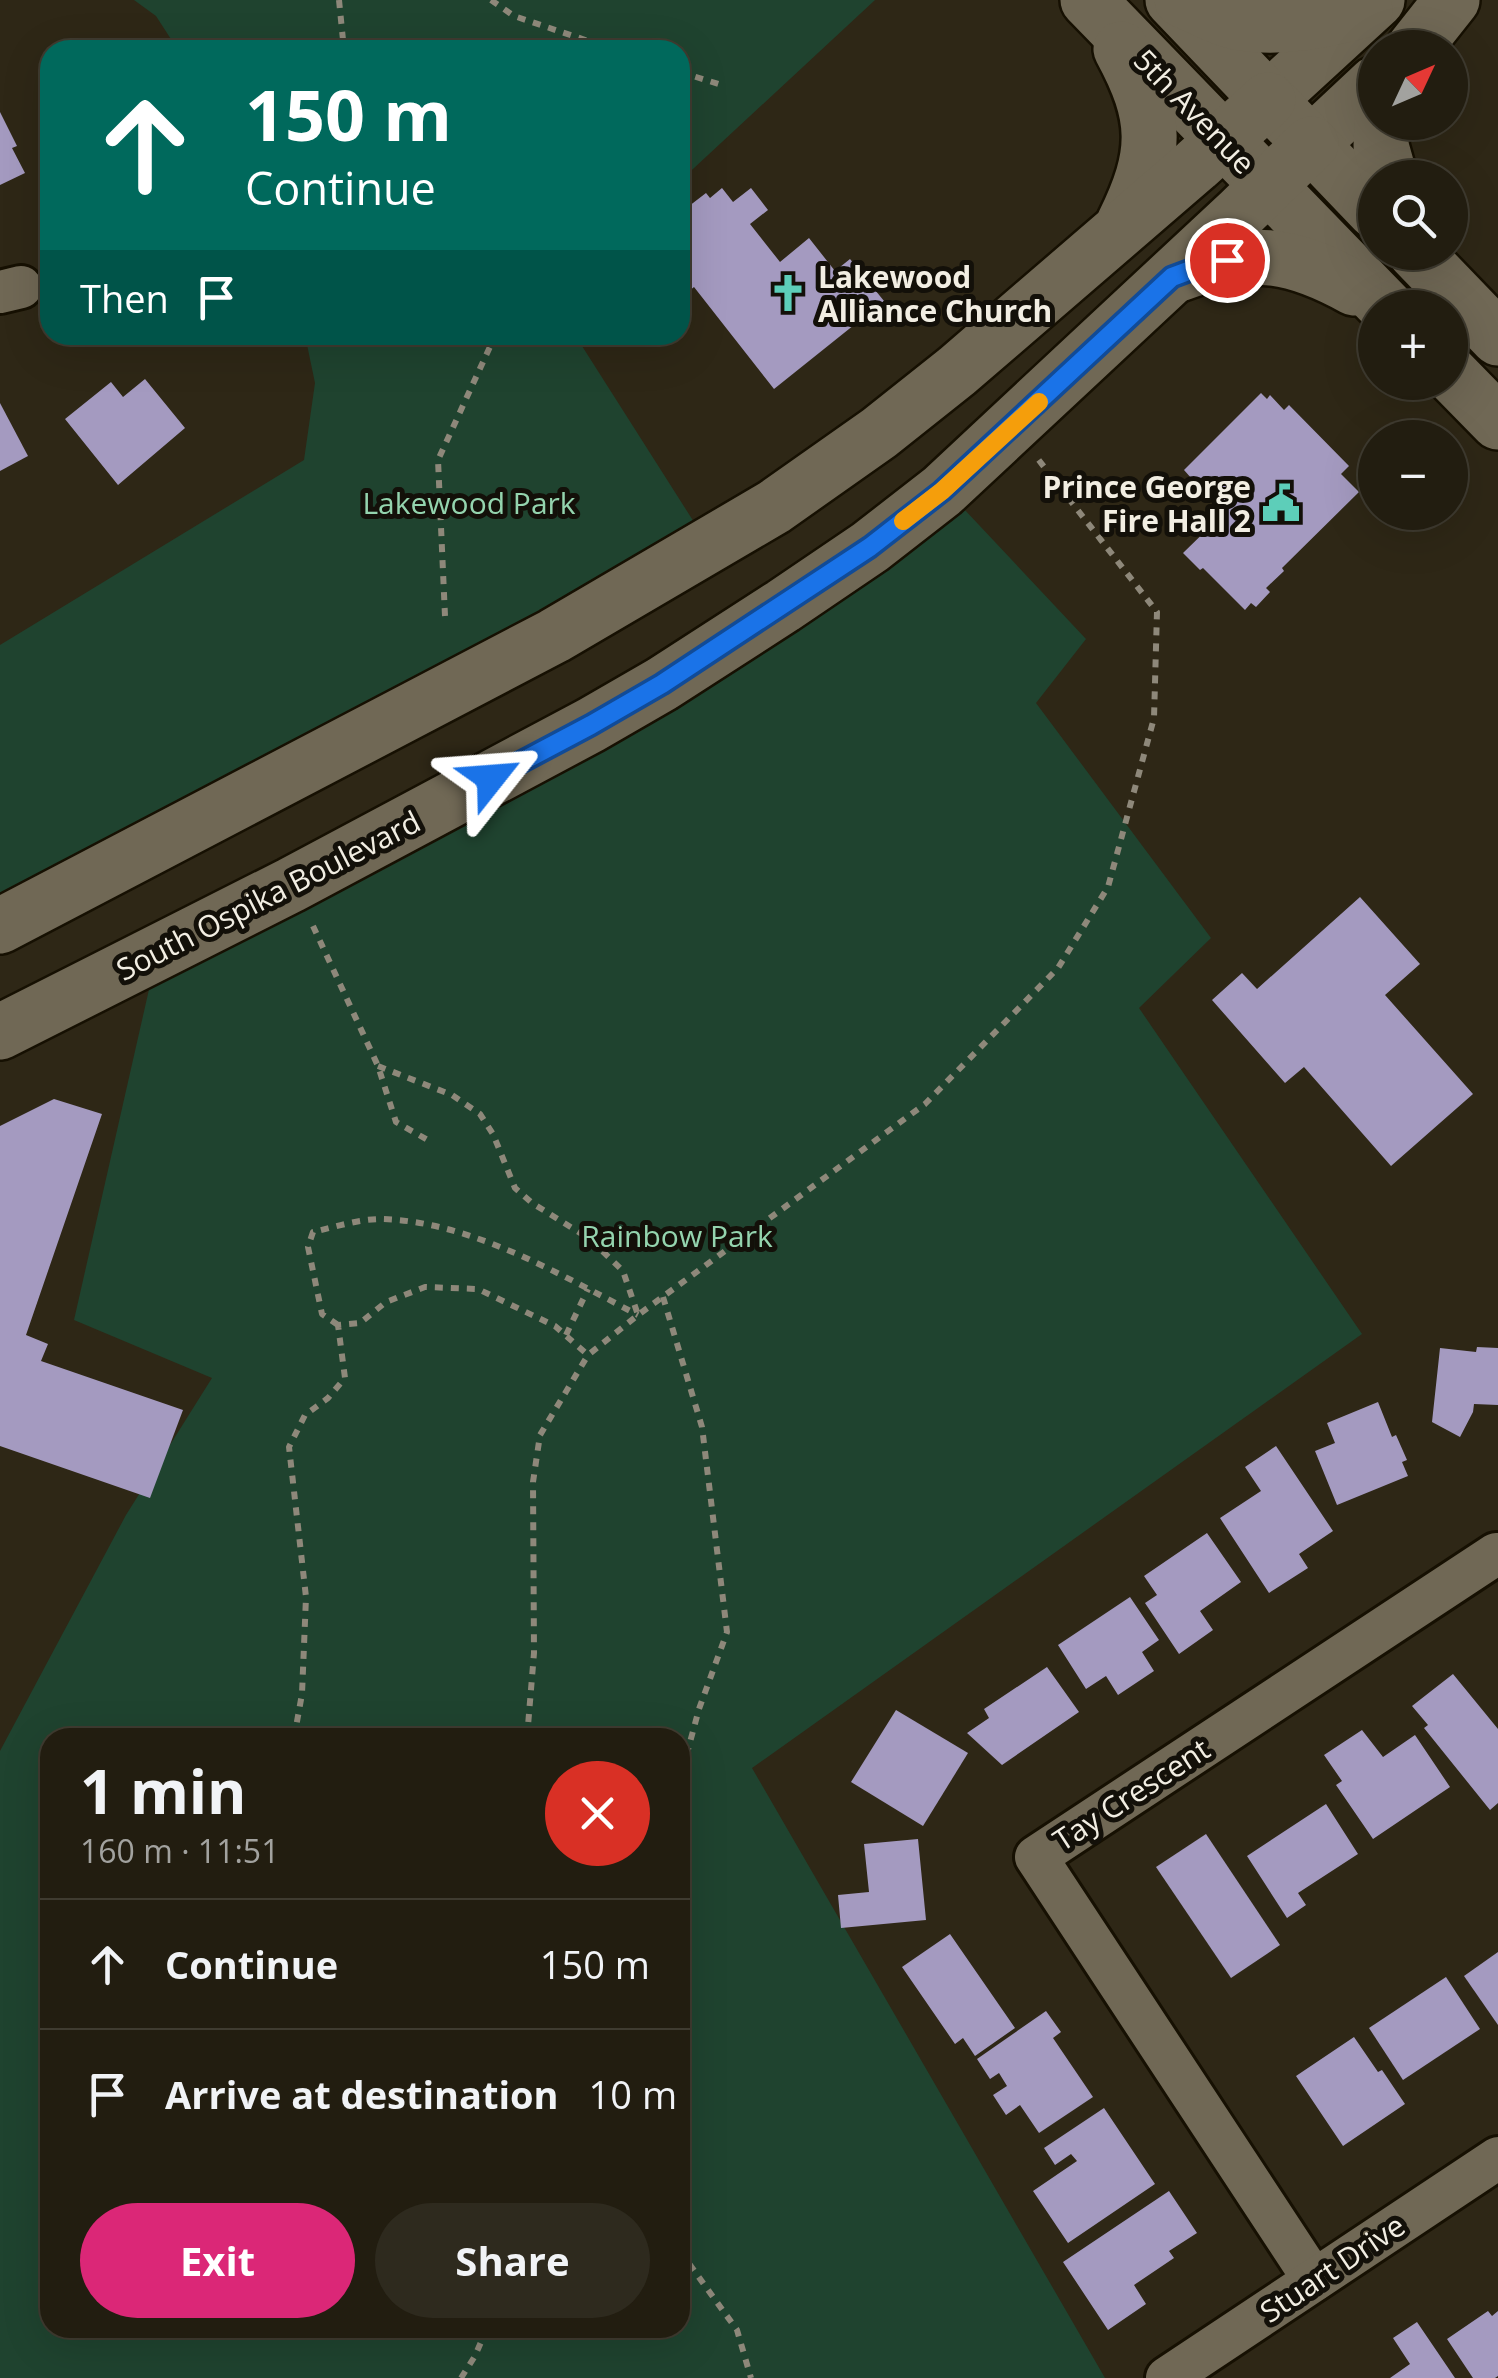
<!DOCTYPE html>
<meta charset="utf-8">
<style>
body{margin:0;font-family:"Open Sans",sans-serif;background:#2e2a1e;color:#f1f3f6;height:100vh;display:flex;flex-direction:column;font-size:38px;white-space:nowrap}
*{box-sizing:border-box;margin:0}
p{font-size:32px;color:#a2a29f}
.icon{flex:none;width:55px;height:55px;fill:none;stroke:currentColor;stroke-width:2;stroke-linecap:round;stroke-linejoin:round}
.map{position:relative;flex:1;overflow:hidden}
.panel{position:absolute;left:40px;top:1728px;width:650px;height:610px;display:flex;flex-direction:column;background:#221d10;border-radius:30px;box-shadow:0 10px 40px #0002,0 0 0 2px #3f3b30}
.panel>*{flex:none}
.top-card{position:absolute;left:40px;top:40px;width:650px;height:305px;border-radius:30px;box-shadow:0 10px 40px #0002,0 0 0 2px #3f3b30;background:#00695c;color:#fff;overflow:hidden}
.needle{width:65px;rotate:46deg}
.buttons{position:absolute;left:1358px;top:30px;display:grid;gap:20px}
.buttons a{display:grid;place-items:center;width:110px;height:110px;border-radius:50%;background:#221d10;box-shadow:0 10px 40px #0002,0 0 0 2px #3f3b30;font-size:50px}
.pin{position:absolute;display:grid;place-items:center;width:85px;height:85px;color:#fff;margin:-42px;border:5px solid #fff;border-radius:50%;box-shadow:0 2px 10px #0007}
.me{position:absolute;width:110px;margin:-55px;rotate:62deg;stroke-linejoin:round;filter:drop-shadow(0 0 8px #0008)}
.turn{display:flex;align-items:center;gap:35px;height:210px;padding:0 40px;font-size:45px}
.turn .icon{width:130px;height:130px;stroke-width:2.5}
.turn b{display:block;font-size:70px;line-height:85px}
.then{display:flex;align-items:center;height:95px;padding:0 40px;background:#0003;gap:20px;font-size:38px}
.round{display:grid;place-items:center;flex:none;width:105px;height:105px;border-radius:52px;background:#2e2a1e}
.summary{display:flex;align-items:center;justify-content:space-between;height:170px;padding:0 40px}
h1{font-size:60px;font-weight:700;line-height:75px}
.primary-button{display:flex;gap:20px;margin-top:auto;padding:20px 40px}
.primary-button a{flex:1;height:115px;border-radius:60px;background:#db2777;color:#fff;font-size:40px;font-weight:700;line-height:115px;text-align:center}
.primary-button a+a{background:#2e2a1e;color:#f1f3f6}
ul{padding:0;list-style:none}
li{display:flex;align-items:center;gap:30px;height:130px;padding:0 40px;border-top:2px solid #3f3b30}
li div{flex:1}
li b{display:block;font-size:38px}
li em{font-style:normal}
.map>svg:first-child{display:block}
.green{fill:#1f432f;fill-rule:evenodd}
.building{fill:#a49ac0}
.lines{fill:none;stroke-linecap:round;stroke-linejoin:round}
.minor-casing{stroke:#161002;stroke-width:48}
.tertiary-casing{stroke:#161002;stroke-width:60}
.secondary-casing{stroke:#161002;stroke-width:60}
.path{stroke:#8e887a;stroke-width:6;stroke-dasharray:8 8;stroke-linecap:butt}
.minor{stroke:#706855;stroke-width:42}
.tertiary{stroke:#706855;stroke-width:55}
.secondary{stroke:#706855;stroke-width:55}
.route-casing{stroke:#114b97;stroke-width:25}
.route{stroke:#1a73e8;stroke-width:18}
.slow{stroke:#f59e0b;stroke-width:18}
.labels{text-anchor:middle;dominant-baseline:central;stroke-width:10;stroke-linejoin:round;paint-order:stroke}
.street-label{font-size:30px;fill:#f2eee3;stroke:#131009}
.poi-label{font-size:30px;font-weight:bold;fill:#f2eee3;stroke:#131009;text-anchor:start}
.park-label{font-size:30px;fill:#94d4ae;stroke:#131009}
</style>
<div class="map">
<svg width="1498" height="2378" viewBox="0 0 1498 2378">
<rect width="100%" height="100%" fill="#2e2716"/>
<!-- green -->
<g class="green">
<polygon points="134,0 875,0 680,181 680,50 178,50 156,16"/>
<polygon points="305,335 575,335 720,563 0,926 0,645 304,460 315,383"/>
<path d="M963,508L1086,639L1036,703L1211,938L1139,1008L1362,1334L752,1768L1105,2378H0V1751L126,1515L212,1378L74,1320L155,963ZM50,1738H680V2328H50Z"/>
</g>
<!-- building -->
<g class="building">
<polygon points="0,112 17,146 12,148 25,173 0,185"/>
<polygon points="722,188 733,202 751,188 768,210 750,224 780,262 809,238 835,271 850,259 884,301 774,389 694,287 680,298 680,213 706,193 710,198"/>
<polygon points="145,379 185,428 118,485 65,419 111,382 123,397"/>
<polygon points="1261,393 1267,399 1270,395 1284,410 1289,405 1349,466 1341,474 1359,492 1282,568 1284,571 1266,588 1270,592 1256,607 1251,603 1245,610 1203,568 1200,570 1183,553 1223,514 1184,470"/>
<polygon points="0,403 28,456 0,471"/>
<polygon points="1360,897 1420,964 1385,995 1473,1094 1391,1166 1304,1067 1285,1083 1212,1000 1242,973 1257,989"/>
<polygon points="54,1099 102,1114 26,1335 48,1344 41,1361 183,1410 150,1498 0,1446 0,1126"/>
<polygon points="1477,1347 1498,1348 1498,1405 1474,1404 1473,1412 1460,1437 1432,1422 1440,1348 1476,1352"/>
<polygon points="1378,1402 1392,1437 1396,1435 1407,1460 1402,1462 1408,1476 1337,1505 1315,1451 1335,1443 1327,1423"/>
<polygon points="1276,1446 1333,1531 1299,1554 1308,1568 1269,1593 1220,1518 1261,1491 1245,1467"/>
<polygon points="1207,1533 1241,1582 1200,1611 1213,1630 1179,1654 1145,1603 1157,1595 1144,1576"/>
<polygon points="1130,1597 1159,1640 1142,1652 1154,1671 1118,1695 1106,1676 1086,1689 1058,1645"/>
<polygon points="1047,1667 1079,1712 1002,1765 967,1733 989,1718 984,1709"/>
<polygon points="1453,1674 1498,1729 1498,1803 1490,1810 1424,1728 1428,1725 1412,1706"/>
<polygon points="896,1710 968,1753 923,1826 851,1782"/>
<polygon points="1362,1730 1383,1757 1415,1735 1450,1787 1373,1839 1336,1785 1342,1781 1324,1755"/>
<polygon points="1326,1804 1358,1854 1298,1893 1306,1905 1287,1918 1247,1856"/>
<polygon points="1206,1834 1280,1945 1231,1978 1156,1867"/>
<polygon points="918,1839 926,1920 841,1928 838,1895 869,1892 864,1844"/>
<polygon points="950,1934 1015,2028 975,2056 963,2038 955,2044 902,1967"/>
<polygon points="1498,1952 1498,2025 1464,1976"/>
<polygon points="1446,1977 1480,2029 1403,2080 1369,2028"/>
<polygon points="1046,2011 1061,2032 1053,2038 1093,2097 1039,2133 1020,2105 1006,2115 993,2095 1007,2086 999,2073 990,2079 977,2059"/>
<polygon points="1354,2037 1378,2072 1382,2070 1405,2104 1343,2146 1296,2076"/>
<polygon points="1104,2108 1155,2184 1068,2243 1033,2191 1077,2161 1071,2154 1055,2165 1044,2148"/>
<polygon points="1169,2191 1197,2233 1169,2251 1174,2258 1134,2285 1146,2304 1108,2330 1063,2262"/>
<polygon points="1488,2311 1492,2316 1498,2311 1498,2376 1495,2378 1473,2378 1447,2339"/>
<polygon points="1417,2322 1455,2378 1390,2378 1410,2364 1393,2338"/>
</g>
<g class="lines">
<!-- minor casing -->
<g class="minor-casing">
<g id="minor">
<polyline points="0,292 21,287"/>
<polyline points="1314,2280 1036,1857 1496,1554 1498,1557"/>
<polyline points="1167,2378 1498,2158"/>
</g>
</g>
<!-- tertiary casing -->
<g class="tertiary-casing">
<g id="tertiary">
<polyline points="1414,48 1452,0"/>
<polyline points="1268,100 1377,0"/>
<polyline points="1311,144 1375,84"/>
</g>
</g>
<!-- secondary casing -->
<g class="secondary-casing">
<g id="secondary">
<polyline points="1088,0 1387,308"/>
<polyline points="1173,0 1375,211"/>
<path d="M1182,0C1200,7 1221,20 1241,23C1283,30 1325,20 1365,10"/>
<path d="M1121,49C1158,117 1158,154 1124,223"/>
<polyline points="1382,122 1381,146 1390,178"/>
<polyline points="1415,252 1498,338"/>
<path d="M1179,274C1249,248 1289,252 1354,288"/>
<polyline points="1450,373 1498,422"/>
<polyline points="0,926 554,636 774,507 879,433 957,371 1196,165 1268,100"/>
<polyline points="0,1032 291,885 591,725 662,684 783,606 870,547 942,491 1240,213 1311,144"/>
</g>
</g>
<!-- path -->
<g class="path">
<polyline points="339,0 344,50"/>
<polyline points="491,0 514,16 615,50"/>
<polyline points="680,72 725,86"/>
<polyline points="445,616 438,460 494,338 492,335"/>
<polyline points="313,926 378,1066 396,1122 433,1143"/>
<polyline points="378,1066 452,1095 480,1114 493,1134 515,1188 532,1203 590,1239 623,1271 638,1315"/>
<polyline points="663,1297 702,1427 727,1632 699,1709 680,1779"/>
<path d="M338,1325L322,1314L308,1247L313,1232C335,1227 359,1219 381,1219C470,1221 561,1275 638,1315"/>
<polyline points="566,1335 588,1289"/>
<polyline points="294,1738 302,1694 306,1597 289,1447 305,1415 328,1398 345,1378 338,1325 360,1323 386,1302 425,1287 478,1289 555,1326 588,1355 638,1315 925,1104 1058,968 1108,887 1154,718 1157,612 1038,459"/>
<polyline points="527,1738 534,1653 533,1482 540,1435 588,1355"/>
<polyline points="680,2251 737,2330 751,2378"/>
<polyline points="461,2378 475,2356 487,2328"/>
</g>
<!-- minor -->
<use href="#minor" class="minor"/>
<!-- tertiary -->
<use href="#tertiary" class="tertiary"/>
<!-- secondary -->
<use href="#secondary" class="secondary"/>
</g>
<g class="lines">
<!-- route casing -->
<g class="route-casing">
<polyline id="route" points="491,778 591,725 662,684 870,547 942,491 1172,277 1207,264 1227,260"/>
</g>
<!-- route -->
<use href="#route" class="route"/>
<!-- slow -->
<polyline class="slow" points="903,521 942,491 1039,402"/>
</g>
<!-- icons -->
<defs>
<g id="church-bare" transform="scale(3)"><path d="M-1.2-6h2.4v3.5h3.3v2.4h-3.3V6h-2.4V-.1h-3.3v-2.4h3.3Z" fill="#5dceb9" stroke="#131009" stroke-width="2.5" paint-order="stroke"/></g>
<g id="civic-bare" transform="scale(3)"><path d="M-.6-6.5H3V-4.5H.6V-3L4-1V1h2V6H-6V1h2V-1L-.6-3ZM-1.2 2.5V6h2.4V2.5Z" fill="#5dceb9" stroke="#131009" stroke-width="2.5" paint-order="stroke"/></g>
</defs>
<g fill-rule="evenodd">
<use href="#church-bare" x="788" y="293"/>
<use href="#civic-bare" x="1281" y="503"/>
</g>
<g class="labels">
<!-- street labels -->
<g class="street-label">
<text transform="translate(1195 111) rotate(46)">5th Avenue</text>
<text transform="translate(268 895) rotate(-27)">South Ospika Boulevard</text>
<text transform="translate(1131 1794) rotate(-33)">Tay Crescent</text>
<text transform="translate(1332 2268) rotate(-34)">Stuart Drive</text>
</g>
<!-- poi labels -->
<g class="poi-label">
<text x="818" y="276">Lakewood<tspan x="818" dy="34">Alliance Church</tspan></text>
<text x="1251" y="486" text-anchor="end">Prince George<tspan x="1251" dy="34">Fire Hall 2</tspan></text>
</g>
<!-- park labels -->
<g class="park-label">
<text x="469" y="502">Lakewood Park</text>
<text x="677" y="1235">Rainbow Park</text>
</g>
</g>
</svg>
<div class="buttons">
<a><svg class="needle" viewBox="-14 -14 28 28"><path d="M0-13l5 13h-10z" fill="#e53935"/><path d="M0 13l5-13h-10z" fill="#a2a29f"/></svg></a>
<a><svg class="icon" aria-label="search" viewBox="0 0 24 24"><circle cx="10" cy="10" r="6"/><path d="M15 15l6 6"/></svg></a>
<a>+</a>
<a>−</a>
</div>
<div class="pin" style="left:1227px;top:260px;background:#d93025"><svg class="icon" aria-label="arrive" viewBox="0 0 24 24"><path d="M6 21V4h12l-3 4 3 4H6"/></svg></div>
<svg class="me" style="left:491px;top:778px" viewBox="-20 -20 40 40"><path d="M0-17L14 15 0 8-14 15z" fill="#1a73e8" stroke="#fff" stroke-width="4"/></svg>
<div class="top-card">
<div class="turn"><svg class="icon" aria-label="ahead" viewBox="0 0 24 24"><path d="M12 20V5M6 11l6-6 6 6"/></svg><div><b>150 m</b>Continue</div></div>
<div class="then">Then<svg class="icon" aria-label="arrive" viewBox="0 0 24 24"><path d="M6 21V4h12l-3 4 3 4H6"/></svg></div>
</div>
<section class="panel">
<div class="summary"><div><h1>1 min</h1><p>160 m · 11:51</p></div><a class="round" style="background:#d93025;color:#fff"><svg class="icon" aria-label="close" viewBox="0 0 24 24"><path d="M6 6l12 12M18 6L6 18"/></svg></a></div>
<ul>
<li><svg class="icon" aria-label="ahead" viewBox="0 0 24 24"><path d="M12 20V5M6 11l6-6 6 6"/></svg><div><b>Continue</b></div><em>150 m</em></li>
<li><svg class="icon" aria-label="arrive" viewBox="0 0 24 24"><path d="M6 21V4h12l-3 4 3 4H6"/></svg><div><b>Arrive at destination</b></div><em>10 m</em></li>
</ul>
<div class="primary-button"><a>Exit</a><a>Share</a></div>
</section>
</div>
